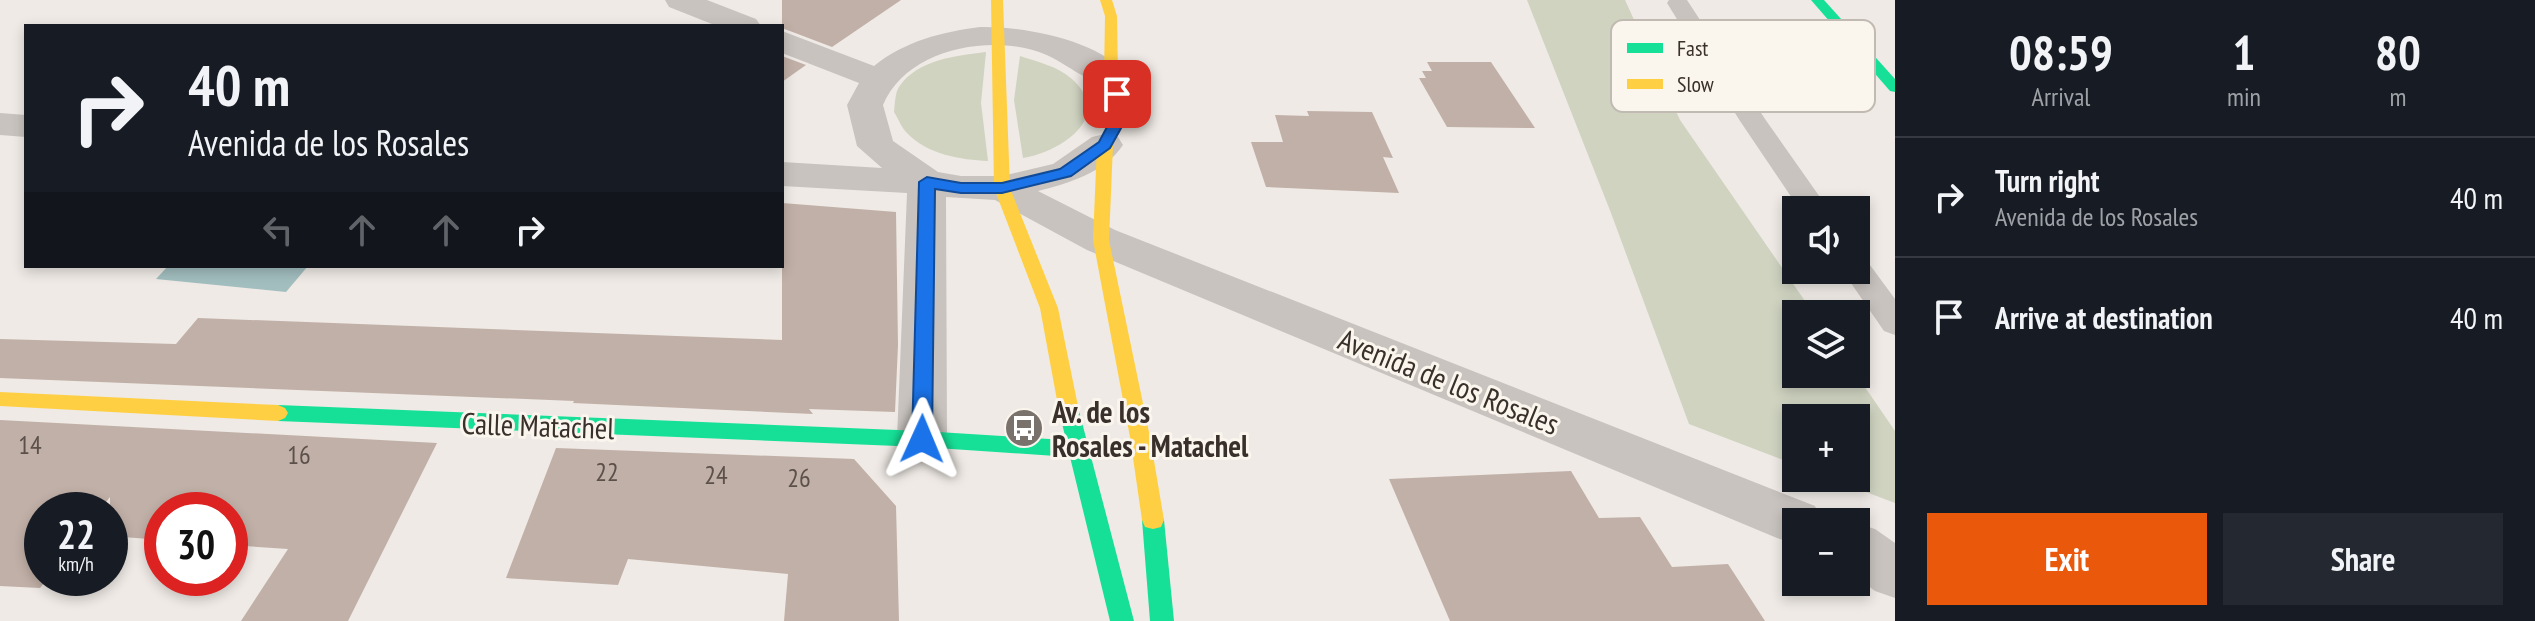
<!DOCTYPE html>
<meta charset="utf-8">
<style>
body{margin:0;font-family:"PT Sans Narrow",sans-serif;background:#242831;color:#f1f3f6;height:100vh;display:flex;flex-direction:column;font-size:30px;white-space:nowrap}
*{box-sizing:border-box;margin:0}
p{font-size:26px;color:#9ea1a6}
.icon{flex:none;width:44px;height:44px;fill:none;stroke:currentColor;stroke-width:2;stroke-linecap:round;stroke-linejoin:round}
.map{position:relative;flex:1;overflow:hidden}
.drawer{display:flex;flex-direction:column;background:#171b24;width:640px}
.drawer>*{flex:none}
.top-card{position:absolute;left:24px;top:24px;width:760px;height:244px;border-radius:0px;box-shadow:0 4px 12px #0003;background:#171b24;color:#f1f3f6;overflow:hidden}
.tools{position:absolute;left:1782px;top:196px;display:grid;gap:16px}
.tools a{display:grid;place-items:center;width:88px;height:88px;border-radius:0px;background:#171b24;box-shadow:0 4px 12px #0003;font-size:40px}
.speed{position:absolute;left:24px;top:492px;display:flex;gap:16px;font-size:40px;font-weight:700;text-align:center}
.speed>*{display:grid;place-content:center;width:104px;height:104px;border-radius:50%;background:#171b24;box-shadow:0 4px 12px #0003;line-height:1}
.speed small{font-size:20px;font-weight:400}
.speed .limit{border:12px solid #d22;background:#fff;color:#111}
.pin{position:absolute;display:grid;place-items:center;width:68px;height:68px;color:#fff;margin:-34px;border-radius:16px;box-shadow:0 4px 12px #0006}
.me{position:absolute;width:88px;margin:-44px;rotate:1deg;stroke-linejoin:round;filter:drop-shadow(0 0 6px #0008)}
.turn{display:flex;align-items:center;gap:28px;height:168px;padding:0 32px;font-size:36px}
.turn .icon{width:104px;height:104px;stroke-width:2.5}
.turn b{display:block;font-size:56px;line-height:68px}
.lanes{display:flex;align-items:center;height:76px;padding:0 32px;background:#0003;justify-content:center;gap:40px;direction:ltr}
.lanes .off{opacity:.35}
.eta{display:flex;justify-content:space-evenly;align-items:center;height:136px;text-align:center}
.eta b{font-size:48px;font-weight:700;line-height:56px}
.primary-button{display:flex;gap:16px;margin-top:auto;padding:16px 32px}
.primary-button a{flex:1;height:92px;border-radius:0px;background:#ea580c;color:#fff;font-size:32px;font-weight:700;line-height:92px;text-align:center}
.primary-button a+a{background:#242831;color:#f1f3f6}
ul{padding:0;list-style:none}
li{display:flex;align-items:center;gap:24px;height:120px;padding:0 32px;border-top:2px solid #363941}
li div{flex:1}
li b{display:block;font-size:30px}
li em{font-style:normal}
main{display:flex;flex:1;min-height:0}
.map>svg:first-child{display:block}
.green{fill:#cfd3c0}
.water{fill:#a2bebf}
.building{fill:#c1b0a7}
.lines{fill:none;stroke-linecap:round;stroke-linejoin:round}
.lane{fill:#c8c3be;fill-rule:evenodd}
.street{fill:#c8c3be;fill-rule:evenodd}
.fast{fill:#16e098;fill-rule:evenodd}
.slow{fill:#ffcf43;fill-rule:evenodd}
.route{fill:#1a73e8;stroke:#114b97;stroke-width:2}
.labels{text-anchor:middle;dominant-baseline:central;stroke-width:6;stroke-linejoin:round;paint-order:stroke}
.number-label{font-size:26px;fill:#5b504a}
.street-label{font-size:30px;fill:#39302b;stroke:#faf5ed}
.poi-label{font-size:30px;font-weight:bold;fill:#39302b;stroke:#faf5ed;text-anchor:start}
.key{fill:#faf5ed;stroke:#c0bab3;stroke-width:2}
.key-label{font-size:22px;fill:#39302b}
</style>
<main>
<div class="map">
<svg width="1895" height="621" viewBox="0 0 1895 621">
<rect width="100%" height="100%" fill="#efeae5"/>
<!-- green -->
<g class="green">
<polygon points="1527,0 1625,0 1680,120 1814,314 1796,314 1796,374 1856,374 1895,431 1895,503 1829,478 1856,478 1856,418 1796,418 1796,465 1689,424 1611,213"/>
<path d="M986,52L981,103L988,161C961,160 927,154 908,134C902,129 898,118 894,112C895,104 895,93 899,87C918,59 956,56 986,52Z"/>
<path d="M1020,56C1038,62 1057,66 1072,79C1115,118 1059,152 1023,158L1014,100Z"/>
</g>
<!-- water -->
<polygon class="water" points="168,266 308,266 286,292 156,279"/>
<!-- building -->
<g class="building">
<polygon points="782,0 901,0 832,47 782,28"/>
<polygon points="782,56 806,65 782,82"/>
<polygon points="1427,62 1491,62 1535,128 1447,127 1419,78 1426,78 1422,71 1432,71"/>
<polygon points="1307,111 1372,112 1393,158 1383,157 1399,193 1266,187 1251,142 1283,142 1275,115 1309,116"/>
<polygon points="782,203 896,212 898,345 895,412 809,409 813,414 573,403 574,401 0,378 0,339 176,344 198,318 782,340"/>
<polygon points="0,420 437,443 348,621 241,621 288,549 230,545 230,510 162,510 162,540 110,536 110,497 100,510 42,510 42,578 48,578 40,588 0,586"/>
<polygon points="556,448 854,459 896,506 899,621 784,621 788,574 628,559 618,585 506,578"/>
<polygon points="1571,471 1599,518 1640,517 1672,567 1728,564 1765,621 1450,621 1389,479"/>
</g>
<g class="lines">
<!-- lane -->
<g class="lane">
<polygon points="1669,0 1687,0 1765,119 1829,210 1800,210 1740,121 1667,3"/>
<polygon points="1856,258 1867,261 1895,299 1895,335 1884,331 1842,270 1856,270"/>
</g>
<!-- street -->
<g class="street">
<polygon points="665,0 707,0 756,19 761,26 717,26 669,7"/>
<path d="M980,27C1022,26 1102,40 1128,77L1123,84C1093,92 1067,61 1039,52C986,34 906,50 883,105L893,141L938,172L961,176H1002L1053,164L1092,137L1105,134L1118,137L1123,145C1104,173 1069,183 1038,191L1115,230L1815,506L1822,522H1796V545L1777,538L1087,250L995,200L946,197L947,439L939,453L922,459L905,453L897,439L907,193L782,186V162L882,168L857,146L847,105L859,83L782,53V31L874,66C905,41 942,32 980,27Z"/>
<polygon points="0,113 26,115 26,137 0,135"/>
<polygon points="1856,523 1875,529 1895,543 1895,598 1875,591 1856,577"/>
</g>
<!-- fast -->
<g class="fast">
<polygon points="1811,0 1824,0 1895,79 1895,92 1890,91"/>
<polygon points="1069,403 1076,406 1079,411 1134,621 1110,621 1070,457 922,447 278,421 271,418 268,413 271,408 278,405 922,431 1066,440 1059,411 1062,406"/>
<polygon points="1153,511 1161,513 1164,520 1174,621 1150,621 1142,520 1145,513"/>
</g>
<!-- slow -->
<g class="slow">
<polygon points="991,0 1003,0 1010,188 1058,308 1079,411 1076,416 1062,416 1059,411 1040,308 994,188"/>
<polygon points="1100,0 1112,0 1117,16 1118,77 1129,112 1113,145 1109,240 1150,437 1164,520 1161,527 1153,529 1145,527 1142,520 1130,437 1093,240 1097,145 1115,112 1104,77 1105,16"/>
<polygon points="0,392 278,405 285,408 288,413 285,418 278,421 0,406"/>
</g>
</g>
<!-- route -->
<polygon class="route" points="1117,90 1124,94 1130,112 1110,148 1071,176 1002,193 961,193 935,189 932,439 929,445 915,445 912,439 919,182 927,177 961,183 1002,183 1060,169 1099,142 1115,112 1109,94"/>
<!-- icons -->
<defs>
<g id="bus-disc" transform="scale(2)"><circle r="9.5" fill="#79716c" stroke="#faf5ed"/><path d="M-5-6H5V4H4V6H2V4H-2V6H-4V4H-5ZM-3.5-4V0h7V-4ZM-3.5 1.2v1.5H-2V1.2ZM2 1.2v1.5H3.5V1.2Z" fill="#fff"/></g>
</defs>
<g fill-rule="evenodd">
<use href="#bus-disc" x="1024" y="428"/>
</g>
<g class="labels">
<!-- number labels -->
<g class="number-label">
<text x="30" y="444">14</text>
<text x="299" y="454">16</text>
<text x="607" y="471">22</text>
<text x="716" y="474">24</text>
<text x="799" y="477">26</text>
</g>
<!-- street labels -->
<g class="street-label">
<text transform="translate(1449 381) rotate(22)">Avenida de los Rosales</text>
<text transform="translate(538 425) rotate(2)">Calle Matachel</text>
</g>
<!-- poi labels -->
<g class="poi-label">
<text x="1052" y="411">Av. de los<tspan x="1052" dy="34">Rosales - Matachel</tspan></text>
</g>
</g>
<!-- legend -->
<rect x="1611" y="20" width="264" height="92" rx="12" class="key"/>
<rect x="1627" y="43" width="36" height="10" fill="#16e098"/>
<rect x="1627" y="79" width="36" height="10" fill="#ffcf43"/>
<g class="key-label">
<text x="1677" y="56">Fast</text>
<text x="1677" y="92">Slow</text>
</g>
</svg>
<div class="tools">
<a><svg class="icon" aria-label="sound" viewBox="0 0 24 24"><path d="M4 9h4l5-4v14l-5-4H4zM17 9q2 3 0 6"/></svg></a>
<a><svg class="icon" aria-label="layers" viewBox="0 0 24 24"><path d="M12 4l9 5-9 5-9-5zM3 14l9 5 9-5"/></svg></a>
<a>+</a>
<a>−</a>
</div>
<div class="speed"><div>22<small>km/h</small></div><div class="limit">30</div></div>
<div class="pin" style="left:1117px;top:94px;background:#d93025"><svg class="icon" aria-label="arrive" viewBox="0 0 24 24"><path d="M6 21V4h12l-3 4 3 4H6"/></svg></div>
<svg class="me" style="left:922px;top:439px" viewBox="-20 -20 40 40"><path d="M0-17L14 15 0 8-14 15z" fill="#1a73e8" stroke="#fff" stroke-width="4"/></svg>
<div class="top-card">
<div class="turn"><svg class="icon" aria-label="right" viewBox="0 0 24 24"><path d="M7 20v-9h11M14 6l5 5-5 5"/></svg><div><b>40 m</b>Avenida de los Rosales</div></div>
<div class="lanes"><svg class="icon off" aria-label="left" viewBox="0 0 24 24"><path d="M17 20v-9H6M10 6l-5 5 5 5"/></svg><svg class="icon off" aria-label="ahead" viewBox="0 0 24 24"><path d="M12 20V5M6 11l6-6 6 6"/></svg><svg class="icon off" aria-label="ahead" viewBox="0 0 24 24"><path d="M12 20V5M6 11l6-6 6 6"/></svg><svg class="icon" aria-label="right" viewBox="0 0 24 24"><path d="M7 20v-9h11M14 6l5 5-5 5"/></svg></div>
</div>
</div>
<section class="drawer">
<div class="eta">
<div><b>08:59</b><p>Arrival</p></div>
<div><b>1</b><p>min</p></div>
<div><b>80</b><p>m</p></div>
</div>
<ul>
<li><svg class="icon" aria-label="right" viewBox="0 0 24 24"><path d="M7 20v-9h11M14 6l5 5-5 5"/></svg><div><b>Turn right</b><p>Avenida de los Rosales</p></div><em>40 m</em></li>
<li><svg class="icon" aria-label="arrive" viewBox="0 0 24 24"><path d="M6 21V4h12l-3 4 3 4H6"/></svg><div><b>Arrive at destination</b></div><em>40 m</em></li>
</ul>
<div class="primary-button"><a>Exit</a><a>Share</a></div>
</section>
</main>
